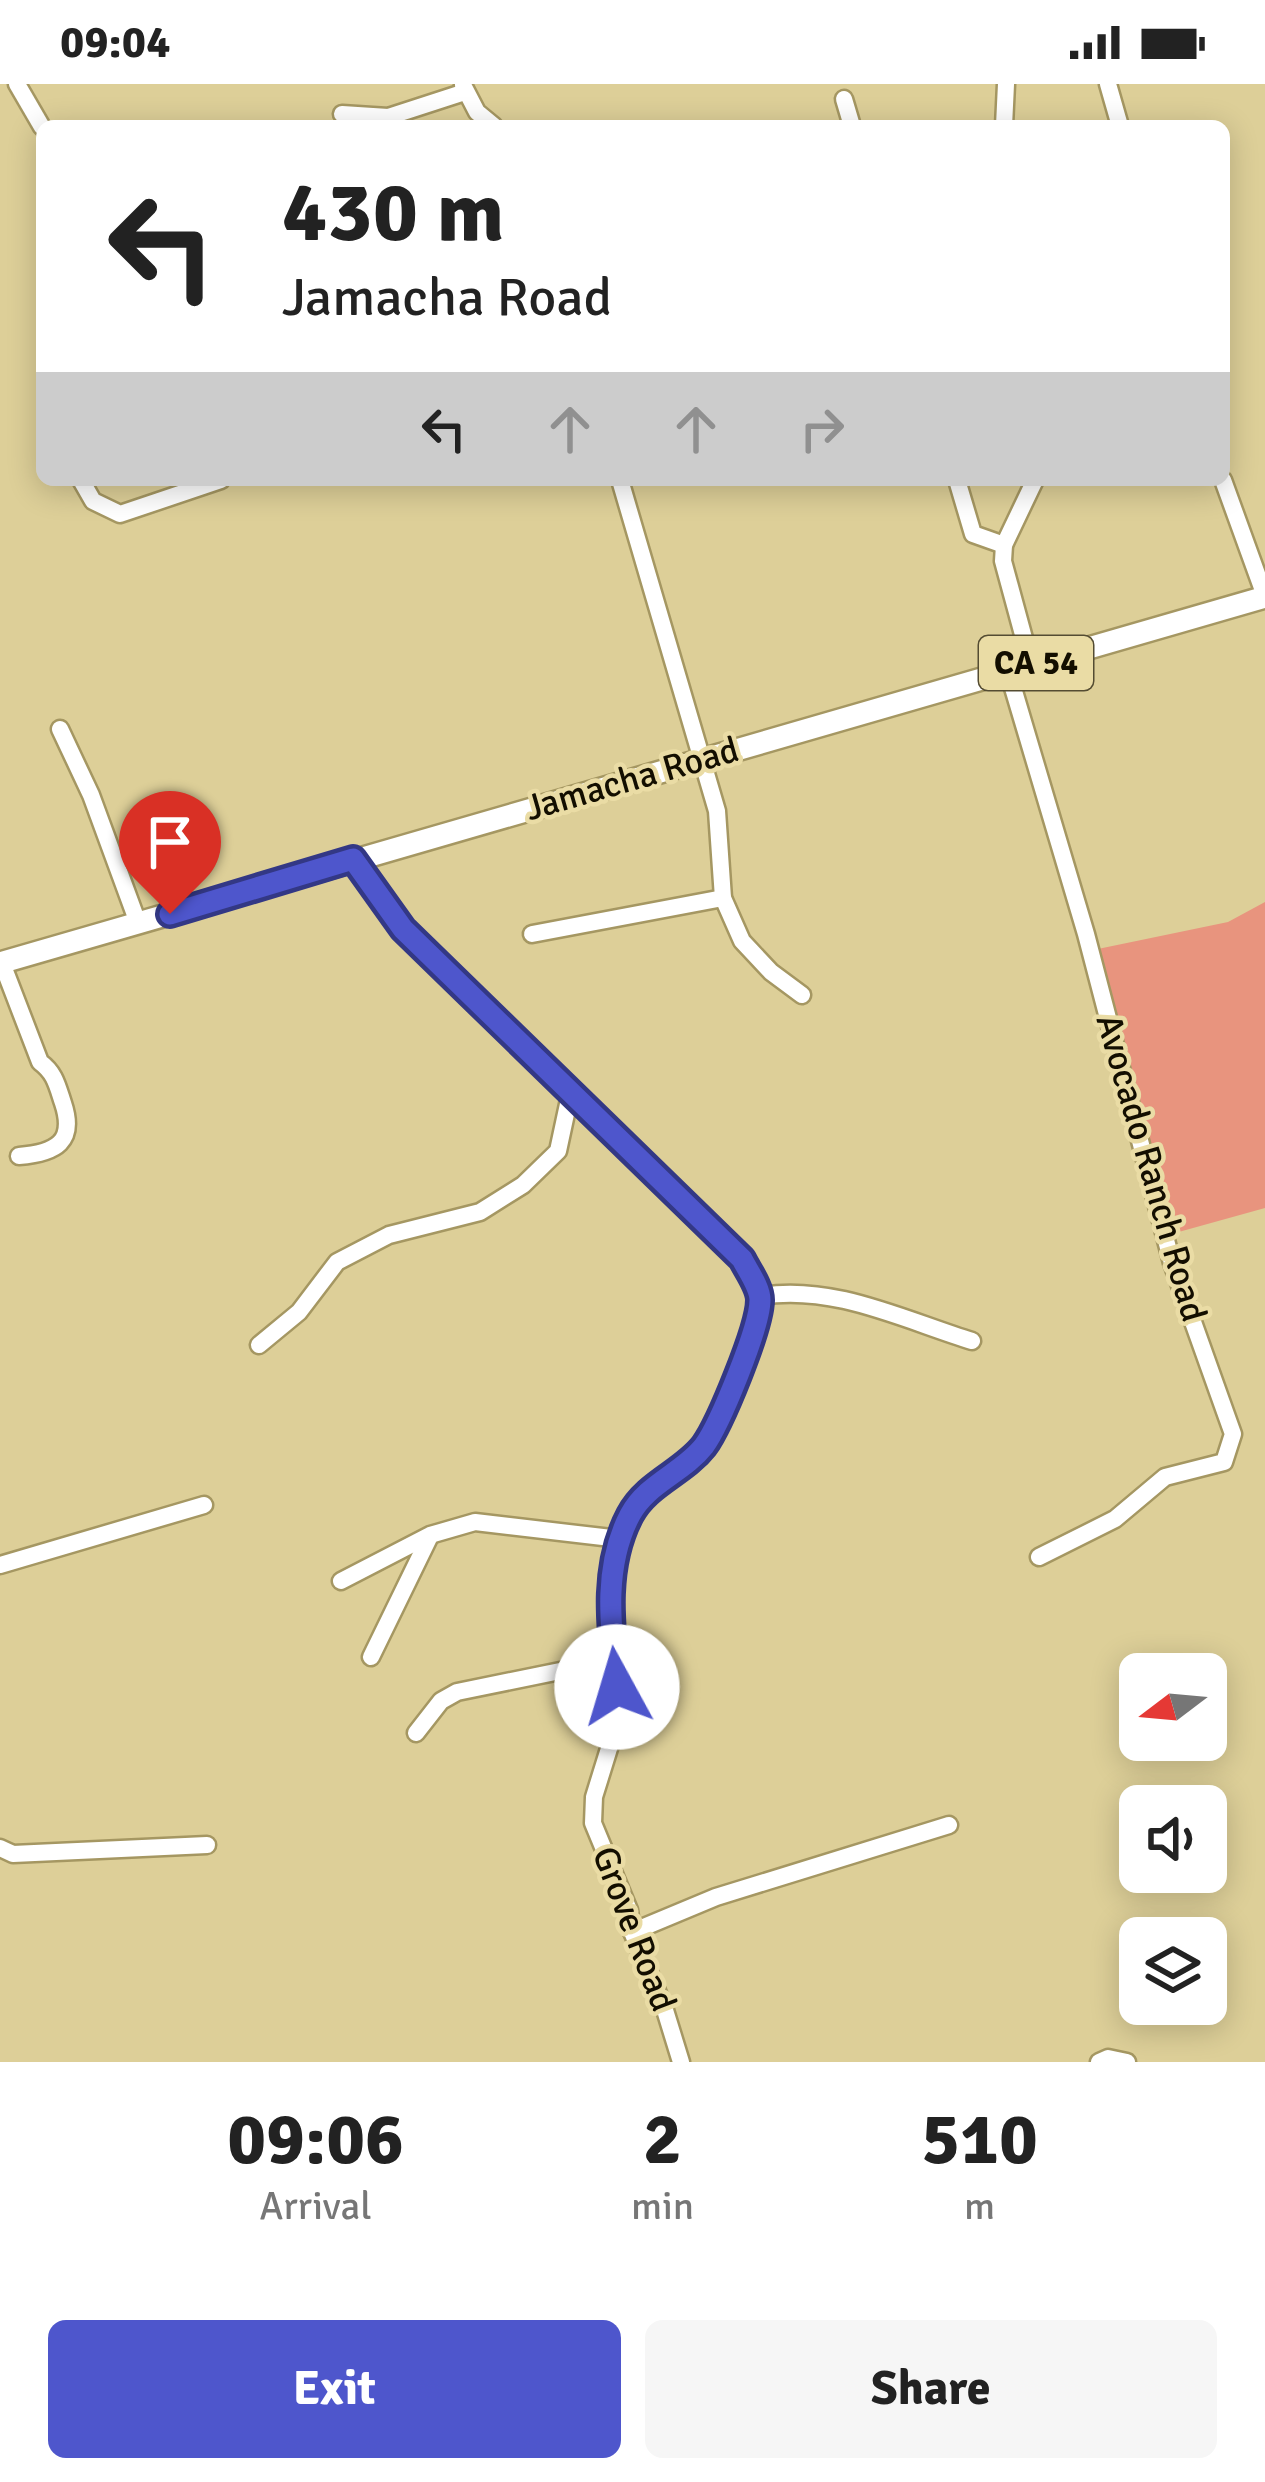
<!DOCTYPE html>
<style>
body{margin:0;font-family:Signika,sans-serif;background:#f6f6f6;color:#222;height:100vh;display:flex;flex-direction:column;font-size:45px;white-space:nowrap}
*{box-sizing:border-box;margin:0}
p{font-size:39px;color:#767676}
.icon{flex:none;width:66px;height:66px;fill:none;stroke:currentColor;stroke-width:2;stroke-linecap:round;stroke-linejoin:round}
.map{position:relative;height:1978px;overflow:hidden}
.drawer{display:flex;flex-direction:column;background:#fff;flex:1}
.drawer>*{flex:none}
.top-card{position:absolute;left:36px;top:36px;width:1194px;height:366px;border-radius:18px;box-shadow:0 6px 30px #0003;background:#fff;color:#222;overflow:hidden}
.needle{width:78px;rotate:254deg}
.fabs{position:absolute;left:1119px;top:1569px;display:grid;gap:24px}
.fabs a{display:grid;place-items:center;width:108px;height:108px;border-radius:18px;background:#fff;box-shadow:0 6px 30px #0003;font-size:60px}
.pin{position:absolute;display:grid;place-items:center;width:102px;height:102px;color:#fff;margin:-123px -51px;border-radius:50% 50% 50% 0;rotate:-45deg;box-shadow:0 0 12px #0007}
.pin .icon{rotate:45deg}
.me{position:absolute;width:132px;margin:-66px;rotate:354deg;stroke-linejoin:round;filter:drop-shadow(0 0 9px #0008)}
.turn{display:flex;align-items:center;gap:42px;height:252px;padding:0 48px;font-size:54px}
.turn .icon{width:156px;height:156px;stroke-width:2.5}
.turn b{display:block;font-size:84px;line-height:102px}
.lanes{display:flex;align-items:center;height:114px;padding:0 48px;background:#0003;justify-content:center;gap:60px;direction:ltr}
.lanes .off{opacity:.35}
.eta{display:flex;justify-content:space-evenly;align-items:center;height:204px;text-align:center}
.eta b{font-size:72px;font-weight:800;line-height:84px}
.button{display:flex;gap:24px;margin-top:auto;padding:24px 48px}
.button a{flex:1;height:138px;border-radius:18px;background:#4e56cc;color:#fff;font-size:48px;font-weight:800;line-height:138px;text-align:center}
.button a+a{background:#f6f6f6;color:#222}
.status{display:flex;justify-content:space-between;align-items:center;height:84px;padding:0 60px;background:#fff;direction:ltr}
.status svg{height:33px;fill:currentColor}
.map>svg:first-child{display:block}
.green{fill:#e8947e}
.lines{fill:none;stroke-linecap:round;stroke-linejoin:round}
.minor-casing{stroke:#a59762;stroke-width:21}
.major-casing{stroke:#a59762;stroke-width:26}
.minor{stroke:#fff;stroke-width:16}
.major{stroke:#fff;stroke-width:21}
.route-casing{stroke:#333885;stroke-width:30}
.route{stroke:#4e56cc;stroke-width:21}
.labels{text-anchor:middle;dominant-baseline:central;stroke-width:9;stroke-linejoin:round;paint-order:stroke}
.shield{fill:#eadca5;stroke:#544c32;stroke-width:3}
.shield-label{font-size:33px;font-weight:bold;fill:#130e00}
.street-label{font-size:36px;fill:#130e00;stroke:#eadca5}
</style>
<div class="status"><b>09:04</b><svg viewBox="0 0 49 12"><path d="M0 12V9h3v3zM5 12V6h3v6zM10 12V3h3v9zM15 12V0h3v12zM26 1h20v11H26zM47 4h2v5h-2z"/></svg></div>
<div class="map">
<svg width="1265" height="1978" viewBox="0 0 1265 1978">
<rect width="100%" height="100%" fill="#ddcf98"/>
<!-- green -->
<polygon class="green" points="1265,818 1265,1124 1175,1149 1093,866 1228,838"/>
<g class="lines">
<!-- minor casing -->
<g class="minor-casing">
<g id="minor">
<polyline points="17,0 42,43"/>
<polyline points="1108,0 1120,42"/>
<polyline points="463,1 477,28 494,42"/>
<polyline points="844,15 852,42"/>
<polyline points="342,30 388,33 465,8"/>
<polyline points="1004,42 1006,0"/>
<polyline points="81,396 93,417 120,430 221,396"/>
<polyline points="620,396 717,727 723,814 742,857 771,888 802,911"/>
<polyline points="957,396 973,450 1004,461"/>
<polyline points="1223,396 1265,512"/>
<polyline points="1031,580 1003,477 1004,461 1035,396"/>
<polyline points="1008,587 1086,850 1172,1179 1233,1350 1224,1378 1165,1393 1115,1435 1039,1473"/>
<polyline points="60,645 91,711 138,839"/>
<polyline points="353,775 403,846 741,1175 761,1212 753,1252 704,1362 641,1413 620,1455 611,1500 611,1538 620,1629 594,1713 593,1739 629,1826 632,1848 665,1926 681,1978"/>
<polyline points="532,850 723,814"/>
<path d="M2,879L40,978C55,989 57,1001 63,1019C76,1058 56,1069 19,1072"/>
<path d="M761,1212C833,1200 904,1236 972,1257"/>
<polyline points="259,1261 299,1228 337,1178 389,1151 480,1128 523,1101 558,1067 570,1011"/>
<polyline points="0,1481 204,1421"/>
<polyline points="341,1497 430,1451 475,1438 620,1455"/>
<polyline points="371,1573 430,1452"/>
<polyline points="416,1649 441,1617 457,1608 614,1576"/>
<polyline points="0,1764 13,1770 207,1761"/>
<polyline points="632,1848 716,1813 949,1741"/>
<polyline points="1099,1978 1108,1974 1127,1978"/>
</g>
</g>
<!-- major casing -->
<g class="major-casing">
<polyline id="major" points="0,879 1265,513"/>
</g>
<!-- minor -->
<use href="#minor" class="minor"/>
<!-- major -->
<use href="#major" class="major"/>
</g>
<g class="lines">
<!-- route casing -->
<g class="route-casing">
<path id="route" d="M170,830L353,775L403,845L742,1175C748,1187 760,1203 760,1216C760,1243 720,1340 704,1362C683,1389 647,1399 630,1431C602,1484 611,1546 617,1603"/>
</g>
<!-- route -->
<use href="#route" class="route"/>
</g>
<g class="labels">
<!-- shield labels -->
<rect class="shield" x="979" y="552" width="114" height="54" rx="9"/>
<g class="shield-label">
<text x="1036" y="579">CA 54</text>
</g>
<!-- street labels -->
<g class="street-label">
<text transform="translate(632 695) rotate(-16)">Jamacha Road</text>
<text transform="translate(1151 1084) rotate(74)">Avocado Ranch Road</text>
<text transform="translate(634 1845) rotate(69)">Grove Road</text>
</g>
</g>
</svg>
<div class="fabs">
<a><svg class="needle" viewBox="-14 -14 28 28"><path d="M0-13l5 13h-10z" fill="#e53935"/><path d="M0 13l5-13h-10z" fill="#767676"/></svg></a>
<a><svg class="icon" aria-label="sound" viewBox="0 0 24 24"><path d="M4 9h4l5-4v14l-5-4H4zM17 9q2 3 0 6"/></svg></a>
<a><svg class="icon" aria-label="layers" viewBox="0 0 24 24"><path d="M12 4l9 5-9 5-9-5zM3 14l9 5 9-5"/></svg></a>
</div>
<div class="pin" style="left:170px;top:830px;background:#d93025"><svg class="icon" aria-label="arrive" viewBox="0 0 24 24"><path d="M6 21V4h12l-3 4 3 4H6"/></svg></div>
<svg class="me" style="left:617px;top:1603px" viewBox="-20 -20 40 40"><circle r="19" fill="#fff"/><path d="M0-13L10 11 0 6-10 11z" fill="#4e56cc"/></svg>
<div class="top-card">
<div class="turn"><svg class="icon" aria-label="left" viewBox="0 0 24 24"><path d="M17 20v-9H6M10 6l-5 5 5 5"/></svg><div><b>430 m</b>Jamacha Road</div></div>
<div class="lanes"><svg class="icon" aria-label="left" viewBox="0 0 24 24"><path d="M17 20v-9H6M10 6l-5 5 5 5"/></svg><svg class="icon off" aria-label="ahead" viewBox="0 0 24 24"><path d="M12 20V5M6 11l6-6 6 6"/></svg><svg class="icon off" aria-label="ahead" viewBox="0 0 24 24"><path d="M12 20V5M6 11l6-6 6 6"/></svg><svg class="icon off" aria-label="right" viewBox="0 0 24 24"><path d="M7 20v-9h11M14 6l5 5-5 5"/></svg></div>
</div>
</div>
<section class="drawer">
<div class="eta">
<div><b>09:06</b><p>Arrival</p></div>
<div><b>2</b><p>min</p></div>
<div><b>510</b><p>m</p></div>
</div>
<div class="button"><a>Exit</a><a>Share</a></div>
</section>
